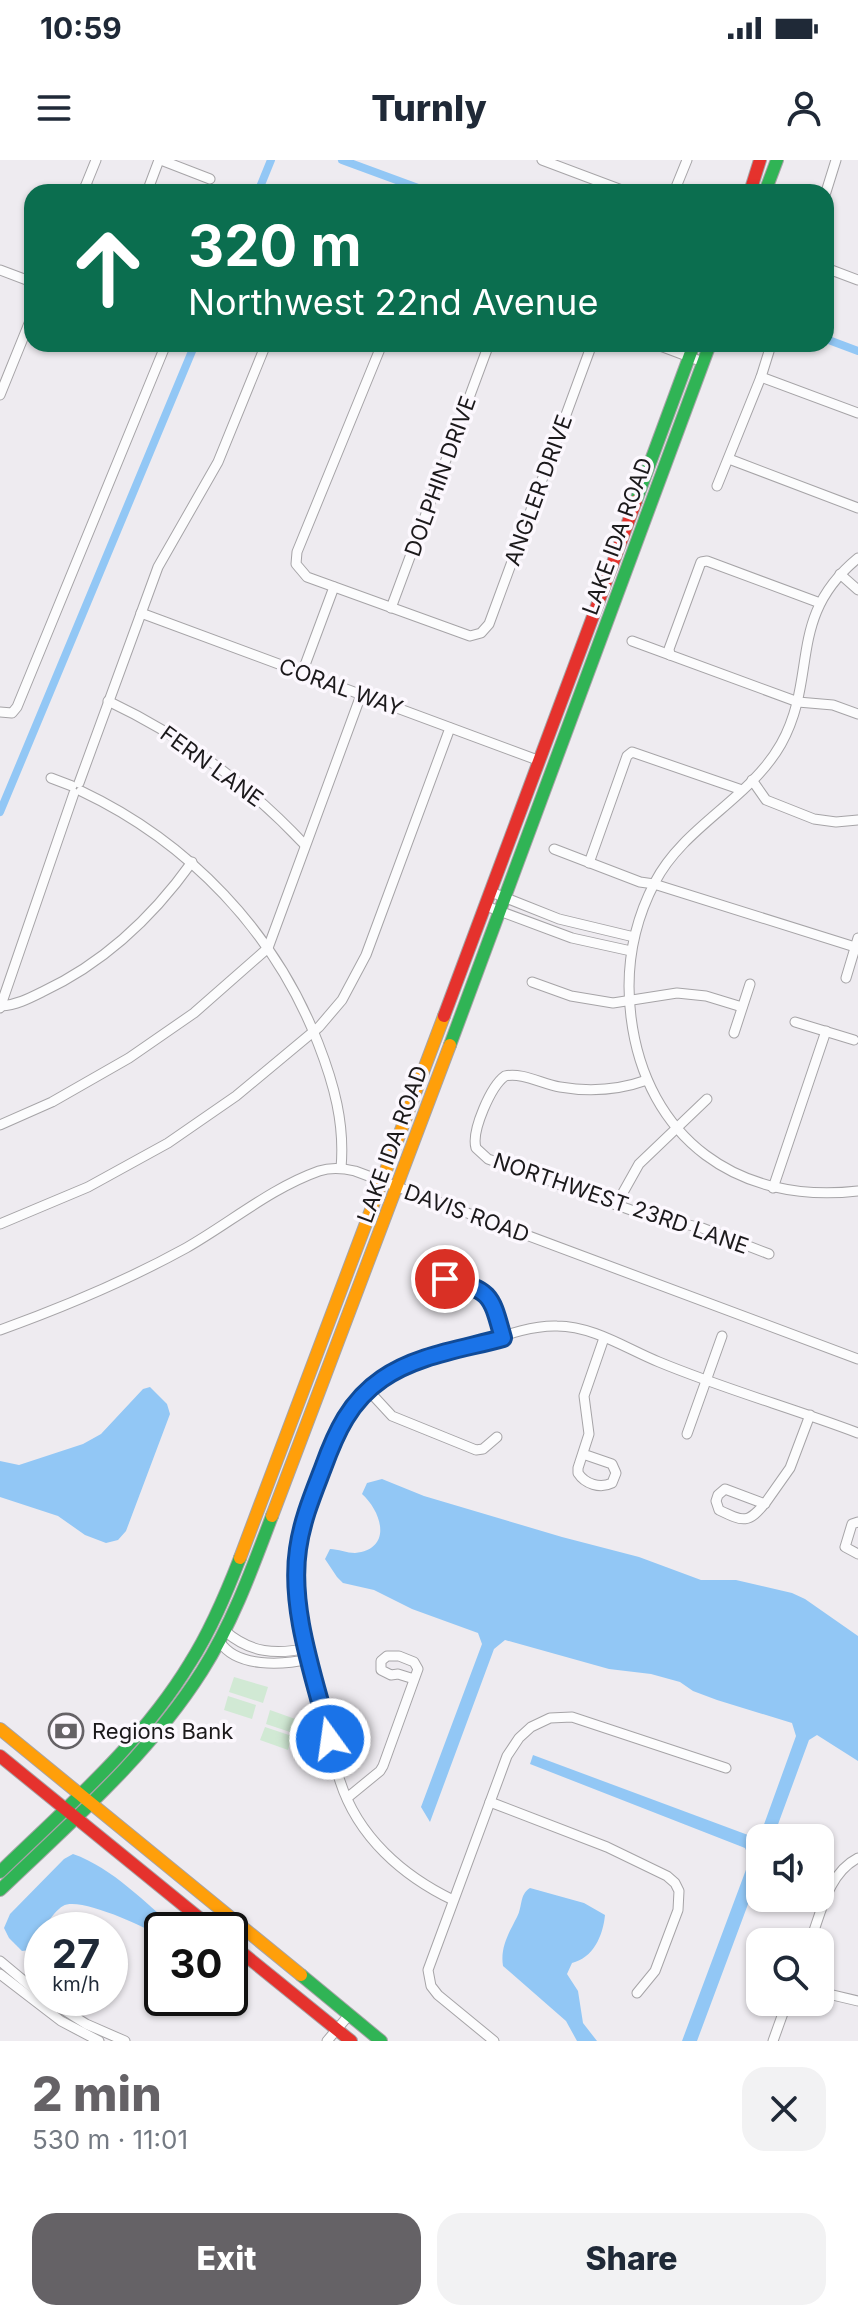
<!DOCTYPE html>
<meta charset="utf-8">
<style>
body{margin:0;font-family:Inter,sans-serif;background:#f2f2f3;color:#1f2937;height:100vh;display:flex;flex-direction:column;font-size:30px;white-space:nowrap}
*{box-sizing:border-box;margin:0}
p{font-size:26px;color:#747a83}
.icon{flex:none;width:44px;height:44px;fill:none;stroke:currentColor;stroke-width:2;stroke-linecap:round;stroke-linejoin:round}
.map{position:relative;height:1881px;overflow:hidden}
.sheet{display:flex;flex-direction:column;background:#fff;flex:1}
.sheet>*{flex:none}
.top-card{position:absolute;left:24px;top:24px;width:810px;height:168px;border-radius:24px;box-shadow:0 2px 6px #0004;background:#0b6e4f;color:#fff;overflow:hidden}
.tools{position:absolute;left:746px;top:1664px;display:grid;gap:16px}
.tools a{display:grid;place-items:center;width:88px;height:88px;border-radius:16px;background:#fff;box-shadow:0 2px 6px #0004;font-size:40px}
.speed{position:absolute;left:24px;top:1752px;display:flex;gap:16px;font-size:40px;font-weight:700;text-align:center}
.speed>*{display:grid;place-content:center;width:104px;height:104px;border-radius:50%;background:#fff;box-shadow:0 2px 6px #0004;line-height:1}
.speed small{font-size:20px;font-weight:400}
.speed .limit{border:4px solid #111;border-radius:12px;background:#fff;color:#111}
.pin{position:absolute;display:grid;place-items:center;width:68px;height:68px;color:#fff;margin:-34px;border:4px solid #fff;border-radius:50%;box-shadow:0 2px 8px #0007}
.me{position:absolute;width:88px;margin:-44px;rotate:346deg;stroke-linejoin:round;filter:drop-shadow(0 0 6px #0008)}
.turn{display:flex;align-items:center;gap:28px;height:168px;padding:0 32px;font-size:36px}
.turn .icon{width:104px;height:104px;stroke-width:2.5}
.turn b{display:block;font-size:56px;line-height:68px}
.round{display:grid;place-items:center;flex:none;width:84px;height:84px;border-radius:24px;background:#f2f2f3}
.overview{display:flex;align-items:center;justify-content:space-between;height:136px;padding:0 32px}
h1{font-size:48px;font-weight:800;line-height:60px;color:#656266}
.action{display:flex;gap:16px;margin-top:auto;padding:16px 32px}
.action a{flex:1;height:92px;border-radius:24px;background:#656266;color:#fff;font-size:32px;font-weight:800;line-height:92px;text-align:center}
.action a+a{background:#f2f2f3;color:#1f2937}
.status{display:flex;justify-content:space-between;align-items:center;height:56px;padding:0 40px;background:#fff;direction:ltr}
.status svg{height:22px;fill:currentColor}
header{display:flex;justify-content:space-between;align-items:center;height:104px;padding:0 32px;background:#fff;font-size:36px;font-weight:800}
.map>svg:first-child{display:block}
.green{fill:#d1e9d4}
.water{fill:#92c7f5}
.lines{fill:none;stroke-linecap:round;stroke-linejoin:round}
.canal{stroke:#92c7f5;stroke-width:8}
.street-casing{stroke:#a6a4a7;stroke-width:11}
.fast-casing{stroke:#a6a4a7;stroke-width:14}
.slow-casing{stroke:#a6a4a7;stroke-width:14}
.jam-casing{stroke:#a6a4a7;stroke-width:14}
.street{stroke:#fcfcfd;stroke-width:9}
.fast{stroke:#30b455;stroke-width:12}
.slow{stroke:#ff9f0a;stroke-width:12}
.jam{stroke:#e5322d;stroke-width:12}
.route-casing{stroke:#114b97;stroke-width:20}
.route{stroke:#1a73e8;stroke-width:14}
.labels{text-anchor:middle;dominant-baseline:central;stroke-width:7;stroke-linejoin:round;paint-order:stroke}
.street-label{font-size:22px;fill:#1b191b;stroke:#fcf8fe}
.poi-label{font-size:22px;fill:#1b191b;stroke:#fcf8fe;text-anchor:start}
</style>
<div class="status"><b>10:59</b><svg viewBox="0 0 49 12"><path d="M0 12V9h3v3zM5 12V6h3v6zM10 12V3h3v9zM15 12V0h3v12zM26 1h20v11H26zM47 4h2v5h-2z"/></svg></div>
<header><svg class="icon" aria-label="menu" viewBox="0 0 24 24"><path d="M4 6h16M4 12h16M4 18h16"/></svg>Turnly<svg class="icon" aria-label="person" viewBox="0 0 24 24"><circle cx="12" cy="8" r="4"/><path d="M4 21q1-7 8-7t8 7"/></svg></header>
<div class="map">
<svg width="858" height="1881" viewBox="0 0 858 1881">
<rect width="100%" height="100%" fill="#eeebf0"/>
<!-- green -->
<g class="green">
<polygon points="234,1517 268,1527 263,1543 229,1532"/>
<polygon points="228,1536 256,1545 252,1559 224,1550"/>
<polygon points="270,1550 298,1560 293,1573 266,1564"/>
<polygon points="265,1567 292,1576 288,1590 260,1580"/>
</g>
<!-- water -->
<g class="water">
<polygon points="150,1227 167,1244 170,1254 126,1371 118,1380 106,1383 85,1375 58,1356 0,1337 0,1301 19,1305 83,1284 101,1274 143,1229"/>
<path d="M382,1319L424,1336L562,1377L639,1397L701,1420H736L792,1433L805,1439L858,1476V1601L817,1575L809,1580L773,1678H760V1712L697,1881H682L750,1699L745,1688L530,1604L533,1595L748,1675L762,1670L796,1576L792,1563L717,1540L693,1531L680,1522L651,1514L609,1509L505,1480L494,1489L430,1662L421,1647L482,1484L478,1473L412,1449L374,1430L343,1423L337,1417L325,1399L330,1389C338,1389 347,1393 355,1393C393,1389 382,1352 362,1334L367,1323Z"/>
<path d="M73,1694C113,1708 145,1743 178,1770H162V1777C145,1767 79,1736 63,1746C52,1752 37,1779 30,1790L22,1791L9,1778L4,1768L10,1754L64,1699Z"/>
<path d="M530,1728L584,1743L605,1755C603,1776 593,1798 572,1803L567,1814L578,1831L583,1863L597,1881H577L566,1861L503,1806C500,1787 509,1773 517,1757C523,1746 519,1735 530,1728Z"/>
</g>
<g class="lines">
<!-- canal -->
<g class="canal">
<polyline points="342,0 429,32"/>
<polyline points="258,32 271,0"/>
<polyline points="826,179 858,191"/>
<polyline points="0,652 195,184"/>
</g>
<!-- street casing -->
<g class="street-casing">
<g id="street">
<polyline points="161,0 210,19"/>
<polyline points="542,0 627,32"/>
<polyline points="85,27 100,32"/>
<polyline points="83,32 96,0"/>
<polyline points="147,32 159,0"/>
<polyline points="674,32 687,0"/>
<polyline points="826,32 836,0"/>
<polyline points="826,108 858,120"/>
<polyline points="0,110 32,122"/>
<polyline points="382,184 297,392 296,404 307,417 470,476 481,473 489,464 592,184"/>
<polyline points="655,184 703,202"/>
<polyline points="761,217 858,253"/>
<polyline points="0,235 32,156"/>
<polyline points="729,299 858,348"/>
<polyline points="717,326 761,217 771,185"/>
<path d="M858,398C786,457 819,515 781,584C750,639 684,666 655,722C633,764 625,810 631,857C646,979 739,1045 858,1031"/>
<polyline points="840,414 858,430"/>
<polyline points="391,448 489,184"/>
<polyline points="141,453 540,601"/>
<polyline points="632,481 798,542 833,545 858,554"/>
<polyline points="670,495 669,489 701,402 707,401 820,443"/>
<polyline points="302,513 334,427"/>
<path d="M108,541C184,577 248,624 305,685"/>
<polyline points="0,552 12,553 17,547 166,184"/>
<polyline points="51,618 72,626"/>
<polyline points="752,620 766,640 814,659 836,662 858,660"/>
<polyline points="79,623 158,407 218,302 266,184"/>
<path d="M81,631C189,682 275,772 318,883C334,924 345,964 341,1008"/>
<polyline points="554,689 640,722 654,724 855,787"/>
<polyline points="589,703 627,596 632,592 742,630"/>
<polyline points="491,732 559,759 634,777"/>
<polyline points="486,746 572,778 631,791"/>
<polyline points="846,818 858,778"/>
<polyline points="532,822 571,836 613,843 677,833 706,836 742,847"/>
<path d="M1,846C16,845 28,839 42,832C104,803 152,758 192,702"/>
<polyline points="0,848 74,633"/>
<polyline points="795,862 854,880"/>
<polyline points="734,873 750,824"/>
<path d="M647,920C619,930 589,932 560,927C542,924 522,912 505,916C491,926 471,971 476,988L488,999L645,1055L702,1068L769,1094"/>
<polyline points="0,965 52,942 129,898 194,853 268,788 361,535"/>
<polyline points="773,1028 826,871"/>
<polyline points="616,1045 639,1004 707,939"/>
<polyline points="0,1064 88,1027 168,983 236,936 319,867 342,840 366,795 450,568"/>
<circle cx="435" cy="1128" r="13"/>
<path d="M447,1122C492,1127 492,1139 503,1178"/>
<path d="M0,1170C64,1147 126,1121 186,1088C230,1063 271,1028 319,1011C331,1007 343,1008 355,1011L858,1199"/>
<polyline points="368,1230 392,1256 476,1290 483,1289 497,1277"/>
<polyline points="687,1274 722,1176"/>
<path d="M583,1294L612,1304L616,1313L612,1323C600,1329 585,1324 578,1313V1308L589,1274L584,1236L604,1178"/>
<path d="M765,1344L725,1329L718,1335L716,1341L719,1350C744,1362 748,1364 766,1342L790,1308L810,1255"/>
<polyline points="858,1362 852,1364 845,1387 858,1394"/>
<path d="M225,1471C250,1493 276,1495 308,1488"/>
<path d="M220,1482C237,1508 282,1505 310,1499"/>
<polyline points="347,1638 380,1611 383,1606 418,1509 414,1502 399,1496 387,1496 381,1501 381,1510 391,1515 398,1514 414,1519"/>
<polyline points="490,1642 607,1687 667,1716 675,1723 679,1731 678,1750 655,1811 637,1833"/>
<path d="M453,1740C403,1716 358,1677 340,1621C331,1595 327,1566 320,1539C312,1507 299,1472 296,1439C291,1375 327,1260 380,1221C404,1203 435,1197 464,1189C493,1180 527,1165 557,1166C593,1166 627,1189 659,1202C724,1229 792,1248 858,1273"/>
<path d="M810,1782C821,1753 828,1713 858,1698"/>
<polyline points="0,1801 42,1836"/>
<polyline points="0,1814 61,1861 99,1881"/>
<polyline points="820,1832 858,1841"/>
<polyline points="45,1838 86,1864 125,1881"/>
<polyline points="327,1881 349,1855"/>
<polyline points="494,1881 438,1835 431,1826 428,1810 507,1596 519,1578 531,1567 550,1558 572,1557 726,1608"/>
<polyline points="773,1881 787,1842"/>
</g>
</g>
<!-- fast casing -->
<g class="fast-casing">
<g id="fast">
<polyline points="765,32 777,0"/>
<polyline points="636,341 694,184"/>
<polyline points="450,885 710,184"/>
<path d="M0,1712C67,1647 141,1584 190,1503C211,1470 226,1434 240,1398"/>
<path d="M0,1730C72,1661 148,1596 202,1511C233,1462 252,1409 272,1356"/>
<polyline points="301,1815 381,1881"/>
</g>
</g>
<!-- slow casing -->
<g class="slow-casing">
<g id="slow">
<polyline points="272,1356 450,885"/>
<polyline points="240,1398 444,856"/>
<polyline points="0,1569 301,1815"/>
</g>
</g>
<!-- jam casing -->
<g class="jam-casing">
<g id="jam">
<polyline points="750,32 760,0"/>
<polyline points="444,856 636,341"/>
<polyline points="0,1596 214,1770"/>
<polyline points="230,1783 351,1881"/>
</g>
</g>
<!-- street -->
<use href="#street" class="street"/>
<!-- fast -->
<use href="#fast" class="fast"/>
<!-- slow -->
<use href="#slow" class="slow"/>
<!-- jam -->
<use href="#jam" class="jam"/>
</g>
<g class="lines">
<!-- route casing -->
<g class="route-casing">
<path id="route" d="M330,1579C315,1519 289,1450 298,1389C302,1360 313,1334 323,1308C336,1272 350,1241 382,1219C416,1195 463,1189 503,1178C492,1139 492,1127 447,1122L445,1119"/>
</g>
<!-- route -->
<use href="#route" class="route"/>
</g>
<!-- icons -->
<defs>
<g id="bank-ring" transform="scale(1.8)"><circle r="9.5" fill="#fcf8fe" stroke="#656266" stroke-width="1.5"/><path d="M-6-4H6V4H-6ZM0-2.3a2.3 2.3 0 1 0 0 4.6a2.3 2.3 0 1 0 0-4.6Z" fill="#656266"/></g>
</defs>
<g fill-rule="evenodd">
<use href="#bank-ring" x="66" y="1571"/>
</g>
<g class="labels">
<!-- street labels -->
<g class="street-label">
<text transform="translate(440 316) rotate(-70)">DOLPHIN DRIVE</text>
<text transform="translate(538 330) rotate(-70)">ANGLER DRIVE</text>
<text transform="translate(617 376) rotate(-70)">LAKE IDA ROAD</text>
<text transform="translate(341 527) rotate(20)">CORAL WAY</text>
<text transform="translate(212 606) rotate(36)">FERN LANE</text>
<text transform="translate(392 984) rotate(-70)">LAKE IDA ROAD</text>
<text transform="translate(621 1043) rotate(19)">NORTHWEST 23RD LANE</text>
<text transform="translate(467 1053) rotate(20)">DAVIS ROAD</text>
</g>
<!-- poi labels -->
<g class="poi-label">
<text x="92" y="1571">Regions Bank</text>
</g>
</g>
</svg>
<div class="tools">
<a><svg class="icon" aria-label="sound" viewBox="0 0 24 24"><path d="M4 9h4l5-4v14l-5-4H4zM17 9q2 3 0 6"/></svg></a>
<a><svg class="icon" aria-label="search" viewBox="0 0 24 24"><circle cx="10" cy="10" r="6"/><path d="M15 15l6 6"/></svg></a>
</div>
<div class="speed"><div>27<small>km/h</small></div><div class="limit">30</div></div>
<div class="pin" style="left:445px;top:1119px;background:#d93025"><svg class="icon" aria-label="arrive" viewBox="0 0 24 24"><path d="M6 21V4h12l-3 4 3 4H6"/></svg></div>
<svg class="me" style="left:330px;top:1579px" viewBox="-20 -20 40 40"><circle r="17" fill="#1a73e8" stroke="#fff" stroke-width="3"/><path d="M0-11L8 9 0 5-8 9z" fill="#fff"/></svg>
<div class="top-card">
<div class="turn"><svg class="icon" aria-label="ahead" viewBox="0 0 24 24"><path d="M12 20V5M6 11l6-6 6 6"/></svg><div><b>320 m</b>Northwest 22nd Avenue</div></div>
</div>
</div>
<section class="sheet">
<div class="overview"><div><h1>2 min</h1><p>530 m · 11:01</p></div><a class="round"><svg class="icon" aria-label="close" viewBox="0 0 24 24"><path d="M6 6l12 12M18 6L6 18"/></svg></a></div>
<div class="action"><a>Exit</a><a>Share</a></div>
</section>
